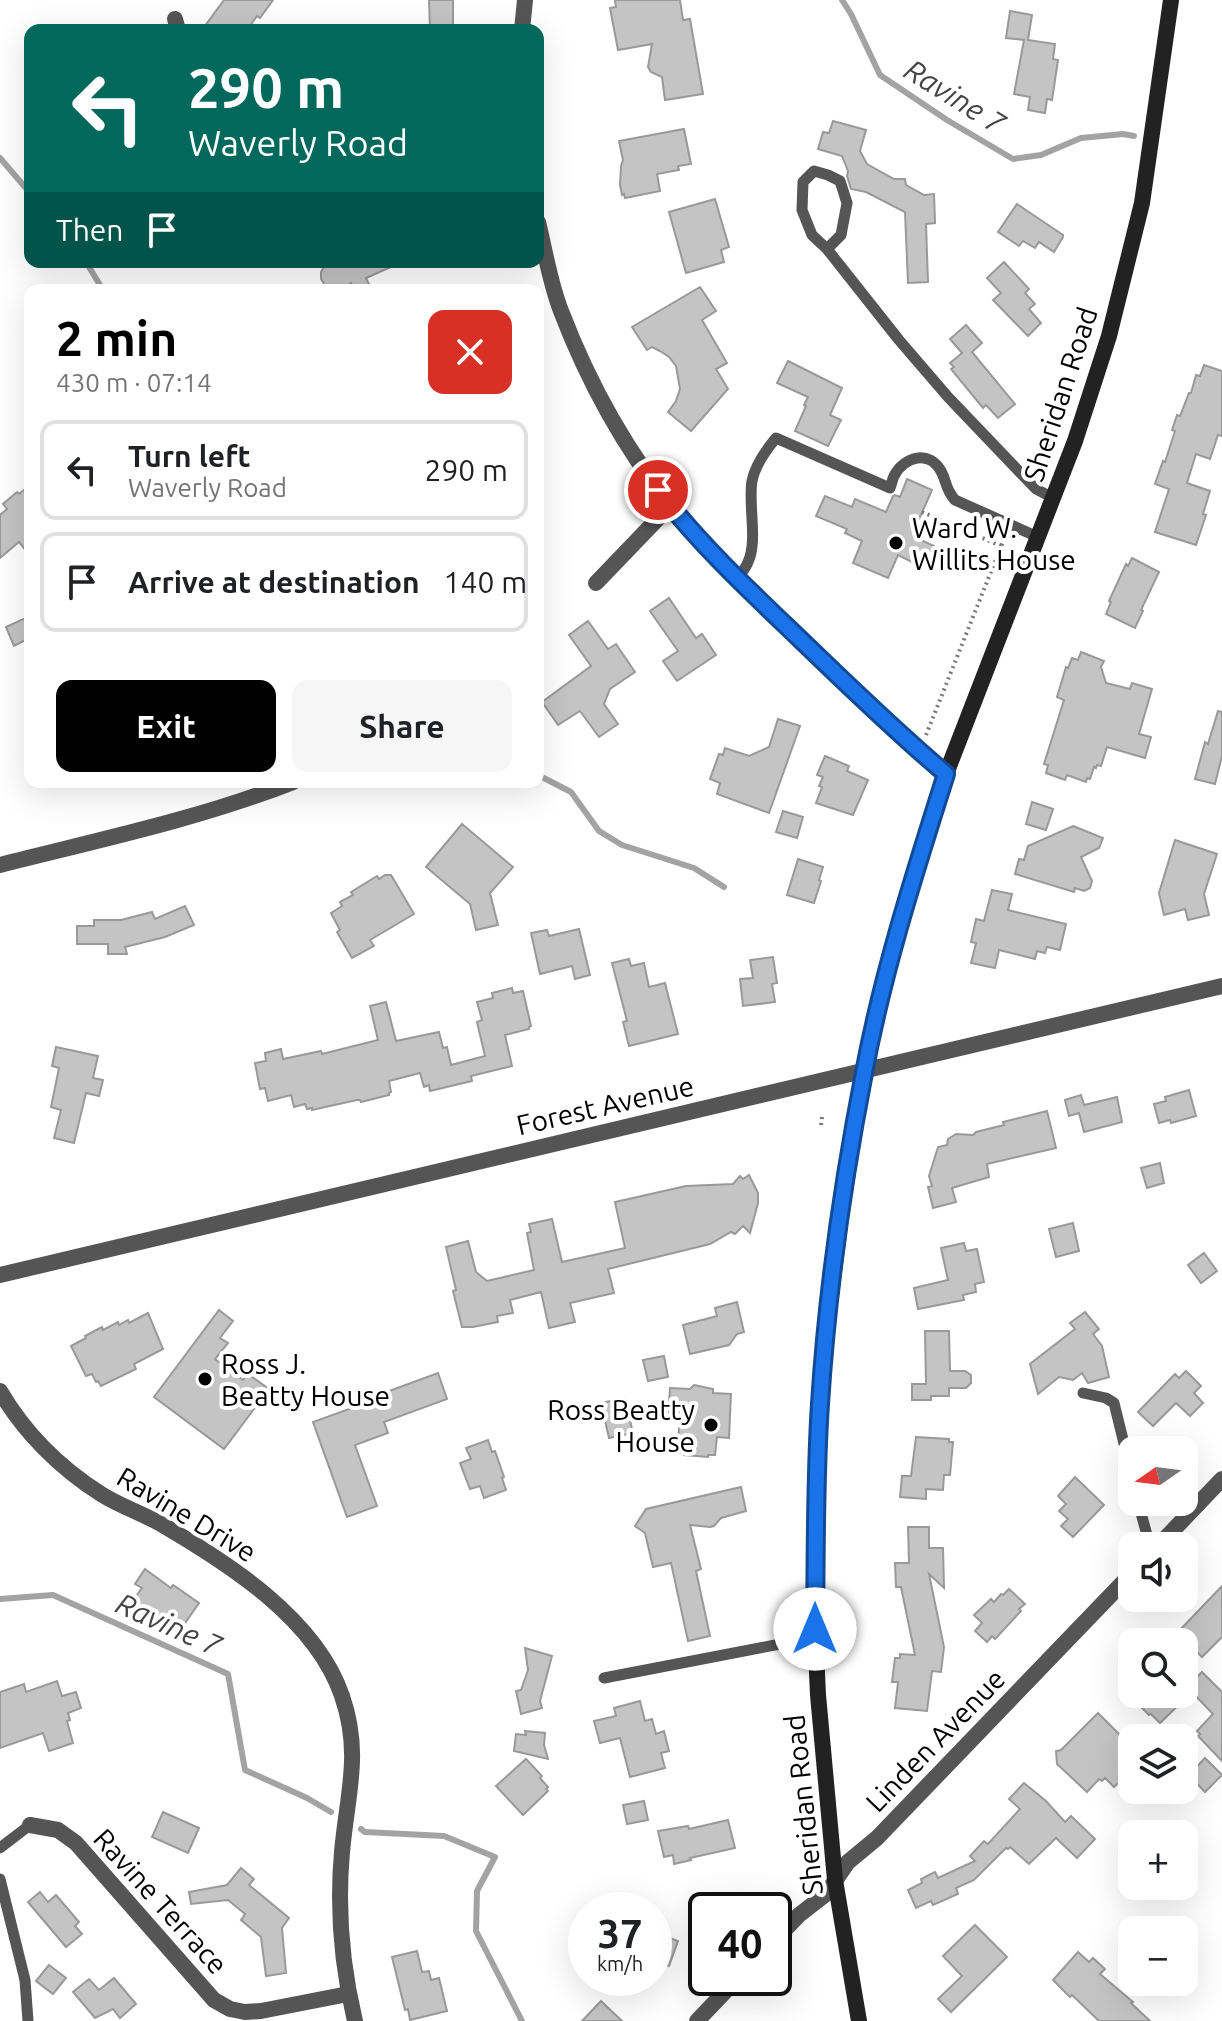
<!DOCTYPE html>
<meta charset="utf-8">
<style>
body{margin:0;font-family:Ubuntu,sans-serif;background:#f6f6f6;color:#202124;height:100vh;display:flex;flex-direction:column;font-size:30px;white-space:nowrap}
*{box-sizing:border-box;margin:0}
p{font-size:26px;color:#757577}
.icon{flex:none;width:44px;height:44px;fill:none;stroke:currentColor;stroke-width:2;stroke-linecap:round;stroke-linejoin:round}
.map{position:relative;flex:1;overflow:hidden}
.sheet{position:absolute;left:24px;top:284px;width:520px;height:504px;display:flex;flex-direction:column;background:#fff;border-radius:16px;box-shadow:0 8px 32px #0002}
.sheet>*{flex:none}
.banner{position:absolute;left:24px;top:24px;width:520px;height:244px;border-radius:16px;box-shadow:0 8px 32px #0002;background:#00695c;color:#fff;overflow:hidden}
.needle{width:52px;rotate:256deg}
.tools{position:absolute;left:1118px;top:1436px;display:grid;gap:16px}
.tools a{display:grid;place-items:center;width:80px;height:80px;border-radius:16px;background:#fff;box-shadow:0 8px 32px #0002;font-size:40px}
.speed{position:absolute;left:568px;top:1892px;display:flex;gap:16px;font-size:40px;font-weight:700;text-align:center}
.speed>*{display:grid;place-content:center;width:104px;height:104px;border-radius:50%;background:#fff;box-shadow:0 8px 32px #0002;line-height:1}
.speed small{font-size:20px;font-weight:400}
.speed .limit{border:4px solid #111;border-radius:12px;background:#fff;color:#111}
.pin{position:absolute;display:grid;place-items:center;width:68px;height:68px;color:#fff;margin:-34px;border:4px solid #fff;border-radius:50%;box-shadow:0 2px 8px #0007}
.me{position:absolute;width:88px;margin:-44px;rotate:0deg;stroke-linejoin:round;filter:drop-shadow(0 0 6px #0008)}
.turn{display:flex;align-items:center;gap:28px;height:168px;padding:0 32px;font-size:36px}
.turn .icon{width:104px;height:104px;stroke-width:2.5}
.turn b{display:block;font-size:56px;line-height:68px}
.then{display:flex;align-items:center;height:76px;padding:0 32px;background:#0003;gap:16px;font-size:30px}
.round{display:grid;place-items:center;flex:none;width:84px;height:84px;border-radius:16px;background:#f6f6f6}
.headline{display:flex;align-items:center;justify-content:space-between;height:136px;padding:0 32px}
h1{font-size:48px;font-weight:600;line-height:60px;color:#000}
.action{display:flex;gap:16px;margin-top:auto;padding:16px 32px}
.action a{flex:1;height:92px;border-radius:16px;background:#000;color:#fff;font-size:32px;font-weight:600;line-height:92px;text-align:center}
.action a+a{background:#f6f6f6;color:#202124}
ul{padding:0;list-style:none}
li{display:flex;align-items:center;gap:24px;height:100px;margin:0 16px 12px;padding:0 16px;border:4px solid #e0e0e0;border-radius:16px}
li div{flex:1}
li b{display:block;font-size:30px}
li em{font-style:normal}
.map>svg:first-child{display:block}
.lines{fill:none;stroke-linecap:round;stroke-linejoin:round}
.stream{stroke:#a3a3a3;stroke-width:6}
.building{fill:#c4c4c4;stroke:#999;stroke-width:2}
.path{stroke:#777;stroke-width:4;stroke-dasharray:2 4;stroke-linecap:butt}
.lane{stroke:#555;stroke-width:11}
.street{stroke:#555;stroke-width:16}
.secondary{stroke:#222;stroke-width:16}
.route-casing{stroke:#114b97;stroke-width:20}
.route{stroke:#1a73e8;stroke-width:14}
.poi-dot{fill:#000;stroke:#fff;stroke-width:3}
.labels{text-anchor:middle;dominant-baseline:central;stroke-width:8;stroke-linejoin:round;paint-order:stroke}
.street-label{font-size:28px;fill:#000;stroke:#fff}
.poi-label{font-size:28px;fill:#000;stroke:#fff;text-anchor:start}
.water-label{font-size:30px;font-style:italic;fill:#444;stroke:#fff}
</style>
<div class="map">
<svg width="1222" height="2021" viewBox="0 0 1222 2021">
<rect width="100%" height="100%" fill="#fff"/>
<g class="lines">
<!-- stream -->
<g class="stream">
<polyline points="842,0 851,14 880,75 947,120 1013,159 1041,155 1081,138 1123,134 1134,136"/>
<polyline points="0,158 30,193"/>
<polyline points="86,262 103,290"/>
<polyline points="538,775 571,792 599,831 622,845 694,868 724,887"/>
<polyline points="0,1599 53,1595 228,1674 245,1770 307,1798 331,1812"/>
<polyline points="361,1829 365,1832 444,1836 495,1857 477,1891 476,1931 522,2021"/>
</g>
</g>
<!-- building -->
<g class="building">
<polygon points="224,0 273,0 260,18 257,16 247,30 202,30"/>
<polygon points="429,0 453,0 453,30 430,30"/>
<polygon points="615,0 680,0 683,20 690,19 703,94 665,100 662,77 651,72 648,67 652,44 618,50 610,8 616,7"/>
<polygon points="1010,11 1032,15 1028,40 1055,44 1053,59 1058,60 1052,100 1047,99 1045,113 1028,110 1030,97 1014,94 1024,40 1006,38"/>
<polygon points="833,121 866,130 860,151 867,164 894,179 905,179 906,185 924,195 934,194 935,223 926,224 928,282 908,283 905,212 866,192 851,189 847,176 848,171 842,156 818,149 823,132 829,133"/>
<polygon points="684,129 691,164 678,166 679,170 657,174 660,191 625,198 624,194 622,195 620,185 621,166 623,160 619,141"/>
<polygon points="715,199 729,247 721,250 724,262 686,273 669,212"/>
<polygon points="1017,204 1063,235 1063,237 1054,252 1039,242 1035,248 1023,241 1019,246 998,232"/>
<polygon points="332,262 350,264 355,262 402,262 366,278 372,290 355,290 351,283 340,290 331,290 326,287 321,279 321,272 325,265"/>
<polygon points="1004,262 1029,289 1025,293 1035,304 1029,309 1041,323 1028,336 993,300 1001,293 987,278"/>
<polygon points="700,287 716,311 702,320 727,363 716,369 728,389 691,431 668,412 676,401 680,389 676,366 669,357 660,351 652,347 647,350 632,327"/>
<polygon points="966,325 982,343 972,352 1015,404 998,418 986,405 983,408 951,369 954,367 950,363 962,353 950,339"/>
<polygon points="788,361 842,388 830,415 841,420 828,446 795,431 806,406 804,405 808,397 777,383"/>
<polygon points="1204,365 1222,371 1222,436 1218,435 1210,459 1196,454 1187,483 1210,491 1203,514 1206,515 1196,545 1155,532 1169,489 1155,484 1163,461 1165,462 1175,431 1172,430 1177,415 1180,416 1189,393 1191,393 1196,375 1200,376"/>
<polygon points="907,479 932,490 916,526 925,530 921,540 934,546 926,564 913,559 912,562 898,555 888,578 853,563 862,541 845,533 847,529 816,516 825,496 852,507 855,499 886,512 893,496 895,495 900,497"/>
<polygon points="30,485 30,556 19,542 0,558 0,515 7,509 3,504 17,492 19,494"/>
<polygon points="1132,558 1159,572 1141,610 1143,611 1135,628 1106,614 1111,602 1109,601 1126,564 1128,566"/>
<polygon points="669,598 696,638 702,634 716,655 677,681 663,661 678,651 650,611"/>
<polygon points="30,616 30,638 14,646 6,627"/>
<polygon points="588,621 608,649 616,644 635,672 610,689 604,704 618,724 599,737 580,711 558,725 542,702 591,666 569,635"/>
<polygon points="1081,652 1104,661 1101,667 1106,683 1130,689 1132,683 1152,689 1139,734 1151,737 1145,758 1107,747 1101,766 1097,765 1096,768 1094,767 1090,779 1087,778 1086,782 1067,775 1065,780 1046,773 1048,765 1044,764 1064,700 1057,697 1066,667 1068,668 1072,658 1078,660"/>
<polygon points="1218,711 1222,712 1222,756 1215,784 1195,779 1205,742 1208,744"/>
<polygon points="778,719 800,726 769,813 717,794 720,783 710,779 719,754 723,755 725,748 749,756 769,747"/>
<polygon points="825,756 849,766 847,771 868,780 853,815 816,803 822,787 819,786 823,777 817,775"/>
<polygon points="1032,802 1053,809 1046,830 1026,824"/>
<polygon points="783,811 803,817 797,838 776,832"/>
<polygon points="462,824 513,867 490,893 498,925 476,930 470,904 426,867"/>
<polygon points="1073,826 1103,838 1099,848 1081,857 1092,881 1090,888 1084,891 1075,888 1074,892 1015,874 1019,859 1024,860 1028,846"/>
<polygon points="1175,840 1217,854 1204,894 1209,915 1188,920 1185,909 1164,915 1159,893"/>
<polygon points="798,859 823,867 819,880 821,881 814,903 787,895"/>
<polygon points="385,875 391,875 414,914 370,940 374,946 352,958 337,932 340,930 331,913 342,906 340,902 353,895 351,892 377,876 379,879"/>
<polygon points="992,890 1012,894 1008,910 1066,924 1060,950 1047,947 1045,953 1037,951 1035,959 999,950 995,968 971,963 976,943 971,942 976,919 984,921"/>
<polygon points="185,906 194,925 165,937 125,947 127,954 108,954 108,944 77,944 77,926 94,926 94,920 121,920 152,912 155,919"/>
<polygon points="579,929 590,975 575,979 572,966 540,974 531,933 547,930 549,936"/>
<polygon points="773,957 777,983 772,984 775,1002 743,1006 740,979 753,978 750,960"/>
<polygon points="629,959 631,966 644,963 649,987 665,983 678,1034 629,1046 623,1022 627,1021 612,963"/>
<polygon points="512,988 513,993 523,991 531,1026 529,1027 529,1029 505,1035 512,1066 471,1076 472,1081 430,1091 429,1085 424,1087 420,1073 389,1081 391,1092 389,1093 389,1095 361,1102 360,1100 357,1100 312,1110 312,1108 307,1109 305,1104 294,1107 291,1095 268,1101 265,1088 260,1089 255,1063 266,1061 265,1053 281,1049 283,1059 321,1051 322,1054 378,1040 370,1006 386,1002 396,1041 439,1032 443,1048 447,1047 451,1065 485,1056 477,1022 482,1020 477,1002 493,998 492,993"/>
<polygon points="56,1047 98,1056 93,1078 103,1080 99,1096 86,1093 74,1143 54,1138 61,1110 51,1107 59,1068 52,1066"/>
<polygon points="1189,1090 1196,1116 1171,1123 1170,1120 1159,1123 1154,1104 1166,1101 1165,1097"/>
<polygon points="1081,1095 1084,1105 1117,1097 1122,1122 1084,1132 1079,1113 1069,1116 1065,1100"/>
<polygon points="1047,1111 1056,1148 987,1164 989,1177 952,1188 956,1202 933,1208 928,1187 932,1186 929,1176 938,1147 947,1145 948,1139 956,1134 973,1135 976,1132 1004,1125 1003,1122"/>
<polygon points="1160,1163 1164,1183 1147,1188 1141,1168"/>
<polygon points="749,1175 758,1193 758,1203 750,1233 743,1226 735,1234 731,1232 710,1244 608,1269 614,1293 570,1303 575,1322 549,1328 541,1292 510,1300 513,1313 497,1316 498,1322 473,1327 462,1327 453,1291 456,1290 446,1247 468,1241 476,1272 487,1281 534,1270 527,1233 531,1232 529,1224 552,1219 562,1262 625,1248 615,1202 686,1186 733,1184 740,1176 743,1179"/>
<polygon points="1073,1223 1079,1251 1056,1257 1049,1229"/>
<polygon points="964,1243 966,1251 977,1249 984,1282 975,1284 976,1292 963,1295 964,1300 918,1309 914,1288 948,1280 941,1248"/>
<polygon points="1204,1253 1217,1271 1201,1283 1188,1265"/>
<polygon points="737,1302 744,1332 737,1334 729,1345 690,1354 683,1325 717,1316 715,1308"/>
<polygon points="219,1310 233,1321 220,1338 228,1343 215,1359 243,1380 248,1374 269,1389 224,1449 154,1397"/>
<polygon points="1085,1312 1099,1329 1093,1334 1102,1346 1109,1377 1088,1383 1082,1373 1073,1380 1059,1377 1038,1394 1030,1364 1075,1329 1070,1323"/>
<polygon points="148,1313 163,1349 134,1364 136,1369 101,1386 98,1381 96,1382 92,1374 86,1376 71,1346 86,1338 85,1336 102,1327 103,1330 118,1322 119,1325 128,1320 129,1323"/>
<polygon points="925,1331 949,1331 950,1371 965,1371 971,1375 971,1383 966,1388 949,1388 949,1396 931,1396 931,1400 912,1400 912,1384 926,1384"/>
<polygon points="664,1356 668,1377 648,1381 643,1360"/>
<polygon points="1186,1371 1201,1386 1194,1393 1203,1403 1190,1416 1176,1403 1153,1426 1138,1412 1175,1374 1179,1378"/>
<polygon points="438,1373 447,1399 384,1422 388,1433 355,1445 377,1506 347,1517 313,1422 352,1408 349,1399 371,1391 373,1397"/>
<polygon points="694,1385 713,1389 713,1393 731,1394 729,1438 717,1437 715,1455 708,1455 708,1457 684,1455 684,1453 677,1453 680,1417 668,1416 670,1388 690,1389"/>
<polygon points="625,1398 633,1433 609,1438 601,1403"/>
<polygon points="916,1437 949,1439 949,1442 953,1442 950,1475 944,1475 943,1490 926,1489 926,1499 900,1497 902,1476 911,1476"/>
<polygon points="488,1440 492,1452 495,1451 504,1477 502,1478 506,1490 484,1498 480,1486 470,1489 460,1463 471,1459 466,1448"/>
<polygon points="1075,1477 1104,1505 1073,1537 1061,1526 1068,1519 1059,1511 1066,1504 1058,1496"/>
<polygon points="741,1487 746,1511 721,1518 714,1526 710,1527 690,1525 701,1569 696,1571 710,1636 688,1641 671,1563 653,1567 645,1533 635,1526 646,1509"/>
<polygon points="908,1527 929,1527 929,1548 943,1548 944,1588 929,1574 944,1647 941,1672 932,1671 927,1711 895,1708 898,1682 892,1682 895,1658 900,1658 900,1654 915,1655 901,1587 896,1587 895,1563 909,1563"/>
<polygon points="145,1569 171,1588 173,1585 199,1603 179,1632 163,1622 159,1628 141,1616 144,1612 131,1603 142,1588 135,1584"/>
<polygon points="1222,1586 1222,1637 1202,1657 1177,1633"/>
<polygon points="1009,1589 1025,1604 1019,1609 1021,1611 995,1639 992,1636 987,1642 975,1631 982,1623 974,1615 991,1599 994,1602 1001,1594 1003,1595"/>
<polygon points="525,1648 552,1656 540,1701 542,1708 521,1714 516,1691 521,1690 528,1670"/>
<polygon points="1202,1672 1222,1692 1222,1761 1198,1736 1200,1734 1197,1731 1213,1714 1187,1687"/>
<polygon points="57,1681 62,1696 76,1692 81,1708 68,1713 70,1720 67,1721 73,1743 49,1751 43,1733 0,1748 0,1692 24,1684 26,1692"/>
<polygon points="1128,1694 1190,1694 1160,1723 1151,1714 1149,1715"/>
<polygon points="640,1701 645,1721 652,1719 656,1734 664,1731 669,1751 661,1753 665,1768 630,1777 620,1738 600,1743 594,1721 616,1716 614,1708"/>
<polygon points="1098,1713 1132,1747 1132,1770 1114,1787 1105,1778 1102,1781 1099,1779 1087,1792 1057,1764 1056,1751 1061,1750"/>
<polygon points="525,1731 545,1733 544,1745 548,1759 514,1751 516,1734 526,1735"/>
<polygon points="1205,1758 1222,1775 1205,1792 1189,1775"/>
<polygon points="526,1759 542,1776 540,1778 548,1787 546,1789 548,1791 523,1815 496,1786"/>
<polygon points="1024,1783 1046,1801 1065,1822 1071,1816 1095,1839 1077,1858 1056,1838 1029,1864 1010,1847 1008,1849 1006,1848 974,1880 956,1888 958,1894 933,1905 931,1901 916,1908 908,1890 922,1883 921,1879 935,1872 938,1878 975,1861 970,1856 984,1841 988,1844 1020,1809 1009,1799"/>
<polygon points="644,1801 648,1820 627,1824 623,1805"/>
<polygon points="163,1812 199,1828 188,1853 152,1837"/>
<polygon points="728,1820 735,1848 690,1858 691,1860 674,1864 673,1855 664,1857 658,1831 688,1826 689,1829"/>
<polygon points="241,1868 254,1879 249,1885 289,1918 282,1928 286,1973 266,1976 261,1937 241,1920 245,1914 228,1900 191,1904 189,1892 227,1885"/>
<polygon points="40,1892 48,1902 56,1895 79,1922 75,1926 82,1934 66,1947 28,1902"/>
<polygon points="975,1925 1007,1957 951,2012 938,1999 962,1976 943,1956"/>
<polygon points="654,1932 678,1941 669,1966 654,1960"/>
<polygon points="417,1951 422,1972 429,1971 431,1980 439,1978 447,2011 410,2020 408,2009 405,2010 392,1957"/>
<polygon points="1078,1952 1089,1962 1093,1958 1105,1969 1100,1974 1133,2002 1131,2003 1150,2021 1099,2021 1072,1995 1070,1997 1053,1980"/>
<polygon points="49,1965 66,1978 53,1994 36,1981"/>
<polygon points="114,1978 136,2004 120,2018 113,2009 95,2018 73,1992 89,1979 99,1990"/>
<polygon points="601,2001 622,2021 582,2021"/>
</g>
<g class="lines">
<!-- path -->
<g class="path">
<polyline points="922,512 1001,546"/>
<polyline points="926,735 1004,539"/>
<polyline points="821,1125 822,1117"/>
</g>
<!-- lane -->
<g class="lane">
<polyline points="827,249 841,235 847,203 840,181 828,175 814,171 803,182 802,210 812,235 827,249 899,340 948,397 1036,489 1053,498"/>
<path d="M738,578C741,573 746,568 748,562C758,541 748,505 752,481C755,465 766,450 776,438L890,488C892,484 892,480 894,476C904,457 929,449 941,471C947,482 945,489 955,500L1038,537"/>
<polyline points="1083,1393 1106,1398 1114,1403 1132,1476"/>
<polyline points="1138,1502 1150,1546"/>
<polyline points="604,1678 780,1644 816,1641"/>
<polyline points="0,1848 30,1825"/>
<polyline points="0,1879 25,1980 28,2021"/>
</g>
<!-- street -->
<g class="street">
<polyline points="175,19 178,30"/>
<polyline points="522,30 525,0"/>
<path d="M538,222C545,251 550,283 561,311C590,387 630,458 683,521C720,565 765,606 807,646C853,689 897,734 946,774"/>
<polyline points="596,583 670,506"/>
<path d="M0,865C98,840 199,819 293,782"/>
<polyline points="0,1275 1222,986"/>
<path d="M0,1391C24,1432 60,1468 101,1494C120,1506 141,1513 161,1524C228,1563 316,1619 342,1696C362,1754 347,1794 342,1852C337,1908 342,1967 355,2021"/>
<polyline points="1158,1546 1222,1479"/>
<polyline points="30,1825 58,1830 76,1843 214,2000 230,2009 245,2012 261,2011 348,1994"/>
<polyline points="774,1941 799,1915 826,1894 848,1862 877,1838 1132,1573"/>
<polyline points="697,2021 738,1978"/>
</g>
<!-- secondary -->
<polyline class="secondary" points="859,2021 835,1880 818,1695 815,1629 816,1493 820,1404 829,1311 842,1209 864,1071 888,969 923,846 946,774 1075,441 1109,336 1142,203 1171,0"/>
</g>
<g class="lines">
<!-- route casing -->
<g class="route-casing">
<path id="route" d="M658,490C700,545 752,593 802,641C849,686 896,732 946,774C915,872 883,971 864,1073C843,1181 827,1293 820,1404C815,1479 816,1554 815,1629"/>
</g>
<!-- route -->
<use href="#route" class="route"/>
</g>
<!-- markers -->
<g class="poi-dot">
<circle cx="896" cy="543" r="8"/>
<circle cx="205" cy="1379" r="8"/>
<circle cx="711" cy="1425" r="8"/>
</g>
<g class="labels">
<!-- street labels -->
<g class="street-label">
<text transform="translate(1060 394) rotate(-72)">Sheridan Road</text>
<text transform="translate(605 1105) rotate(-13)">Forest Avenue</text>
<text transform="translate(187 1514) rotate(31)">Ravine Drive</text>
<text transform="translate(935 1740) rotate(-46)">Linden Avenue</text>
<text transform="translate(803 1805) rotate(-96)">Sheridan Road</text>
<text transform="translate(161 1901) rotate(48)">Ravine Terrace</text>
</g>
<!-- poi labels -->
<g class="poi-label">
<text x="912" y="527">Ward W.<tspan x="912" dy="32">Willits House</tspan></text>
<text x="221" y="1363">Ross J.<tspan x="221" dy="32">Beatty House</tspan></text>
<text x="695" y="1409" text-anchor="end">Ross Beatty<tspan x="695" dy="32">House</tspan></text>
</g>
<!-- water labels -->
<g class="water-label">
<text transform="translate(955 96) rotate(32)">Ravine 7</text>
<text transform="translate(169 1624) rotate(24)">Ravine 7</text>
</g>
</g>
</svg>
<div class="tools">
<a><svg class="needle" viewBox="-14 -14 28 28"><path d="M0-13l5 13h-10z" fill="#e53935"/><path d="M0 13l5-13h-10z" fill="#757577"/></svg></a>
<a><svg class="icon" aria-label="sound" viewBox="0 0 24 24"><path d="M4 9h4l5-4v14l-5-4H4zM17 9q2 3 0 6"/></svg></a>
<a><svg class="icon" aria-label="search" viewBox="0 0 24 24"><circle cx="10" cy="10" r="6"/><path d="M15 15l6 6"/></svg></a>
<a><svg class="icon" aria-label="layers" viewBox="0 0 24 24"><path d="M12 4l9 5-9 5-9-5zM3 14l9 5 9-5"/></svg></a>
<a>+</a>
<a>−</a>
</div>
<div class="speed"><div>37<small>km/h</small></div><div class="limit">40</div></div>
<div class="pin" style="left:658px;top:490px;background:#d93025"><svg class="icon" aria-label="arrive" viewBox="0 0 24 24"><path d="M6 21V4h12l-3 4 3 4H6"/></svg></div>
<svg class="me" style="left:815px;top:1629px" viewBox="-20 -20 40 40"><circle r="19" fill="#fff"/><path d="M0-13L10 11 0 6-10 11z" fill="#1a73e8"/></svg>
<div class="banner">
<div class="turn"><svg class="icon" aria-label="left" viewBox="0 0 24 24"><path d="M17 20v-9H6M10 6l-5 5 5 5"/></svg><div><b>290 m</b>Waverly Road</div></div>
<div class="then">Then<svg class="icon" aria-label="arrive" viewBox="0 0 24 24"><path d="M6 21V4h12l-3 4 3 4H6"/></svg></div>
</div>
<section class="sheet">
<div class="headline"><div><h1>2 min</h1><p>430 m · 07:14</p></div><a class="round" style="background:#d93025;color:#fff"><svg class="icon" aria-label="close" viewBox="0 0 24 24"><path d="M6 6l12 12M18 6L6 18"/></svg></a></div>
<ul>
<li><svg class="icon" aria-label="left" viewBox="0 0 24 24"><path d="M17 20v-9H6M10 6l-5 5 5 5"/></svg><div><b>Turn left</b><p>Waverly Road</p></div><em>290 m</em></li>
<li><svg class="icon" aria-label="arrive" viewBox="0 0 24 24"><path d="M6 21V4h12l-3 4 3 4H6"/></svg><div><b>Arrive at destination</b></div><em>140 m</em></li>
</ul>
<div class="action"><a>Exit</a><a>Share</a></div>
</section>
</div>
